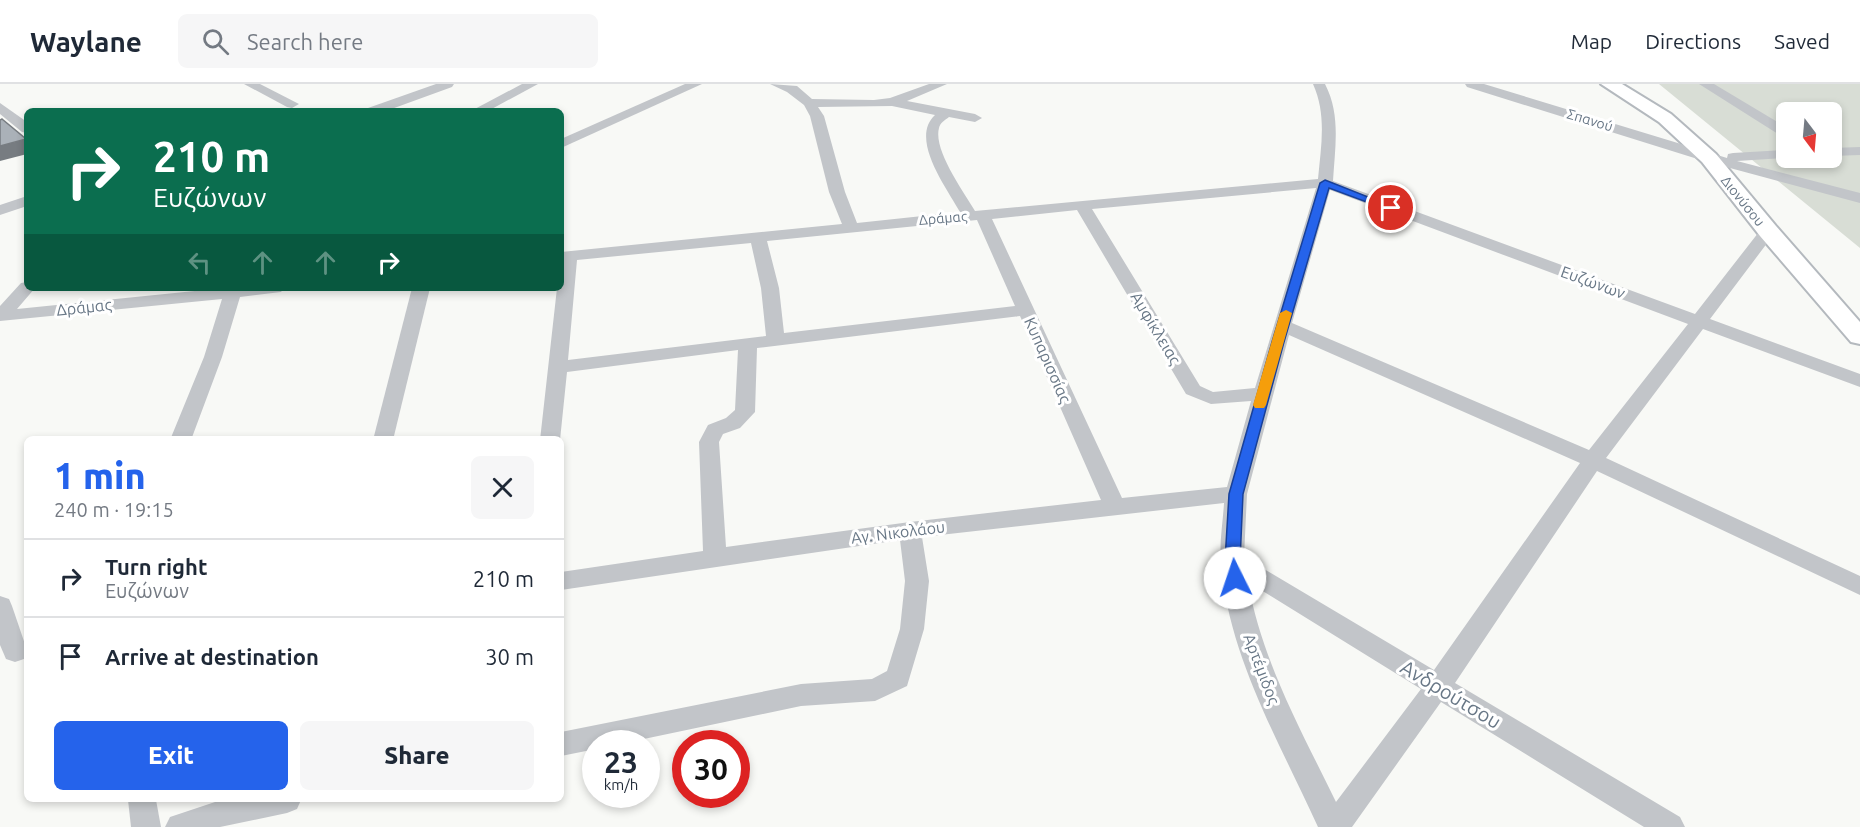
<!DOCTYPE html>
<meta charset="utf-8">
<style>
body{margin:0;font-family:Ubuntu,sans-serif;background:#f6f6f7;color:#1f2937;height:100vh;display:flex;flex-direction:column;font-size:22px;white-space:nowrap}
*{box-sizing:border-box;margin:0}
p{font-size:20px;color:#747a83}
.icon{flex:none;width:33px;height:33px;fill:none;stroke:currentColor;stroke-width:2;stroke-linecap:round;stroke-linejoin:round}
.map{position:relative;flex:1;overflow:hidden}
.details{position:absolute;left:24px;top:352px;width:540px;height:366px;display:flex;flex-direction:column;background:#fff;border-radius:9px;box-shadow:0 3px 9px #0003}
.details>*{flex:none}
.top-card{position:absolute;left:24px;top:24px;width:540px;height:183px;border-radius:9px;box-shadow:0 3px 9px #0003;background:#0b6e4f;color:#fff;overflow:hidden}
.needle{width:39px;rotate:164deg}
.controls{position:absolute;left:1776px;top:18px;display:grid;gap:12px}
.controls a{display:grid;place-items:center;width:66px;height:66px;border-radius:9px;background:#fff;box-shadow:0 3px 9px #0003;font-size:30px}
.speed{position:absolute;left:582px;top:646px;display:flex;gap:12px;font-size:30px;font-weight:700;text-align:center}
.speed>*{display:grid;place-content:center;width:78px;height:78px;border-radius:50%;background:#fff;box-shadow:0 3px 9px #0003;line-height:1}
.speed small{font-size:15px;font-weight:400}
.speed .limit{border:9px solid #d22;background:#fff;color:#111}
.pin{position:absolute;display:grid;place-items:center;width:51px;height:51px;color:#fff;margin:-26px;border:3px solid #fff;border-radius:50%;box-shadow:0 2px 6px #0007}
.me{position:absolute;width:66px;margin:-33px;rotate:356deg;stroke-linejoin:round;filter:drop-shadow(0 0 4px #0008)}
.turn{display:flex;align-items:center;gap:21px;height:126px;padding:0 30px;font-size:27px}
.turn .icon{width:78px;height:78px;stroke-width:2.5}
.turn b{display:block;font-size:42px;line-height:51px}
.lanes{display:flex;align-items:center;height:57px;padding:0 30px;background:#0003;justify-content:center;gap:30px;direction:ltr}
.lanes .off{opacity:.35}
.round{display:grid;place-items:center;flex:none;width:63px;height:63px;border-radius:9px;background:#f6f6f7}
.overview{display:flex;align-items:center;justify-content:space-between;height:102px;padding:0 30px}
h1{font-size:36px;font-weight:800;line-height:45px;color:#2563eb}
.action{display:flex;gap:12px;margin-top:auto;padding:12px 30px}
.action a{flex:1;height:69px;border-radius:9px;background:#2563eb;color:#fff;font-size:24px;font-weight:800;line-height:69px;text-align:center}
.action a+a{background:#f6f6f7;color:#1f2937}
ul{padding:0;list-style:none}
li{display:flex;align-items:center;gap:18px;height:78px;padding:0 30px;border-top:2px solid #e0e1e3}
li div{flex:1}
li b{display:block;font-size:22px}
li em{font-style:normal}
header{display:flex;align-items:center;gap:36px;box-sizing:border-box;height:84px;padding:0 30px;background:#fff;border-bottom:2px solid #e0e1e3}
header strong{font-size:28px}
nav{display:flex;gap:33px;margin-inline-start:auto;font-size:21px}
.search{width:420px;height:54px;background:#f6f6f7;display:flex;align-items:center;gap:15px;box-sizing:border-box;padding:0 21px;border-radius:9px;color:#747a83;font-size:22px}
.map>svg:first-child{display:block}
.green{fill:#d8ddd5;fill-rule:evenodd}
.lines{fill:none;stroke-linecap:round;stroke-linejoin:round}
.secondary-casing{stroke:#b4b9be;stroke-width:4}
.street{fill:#c2c5c9;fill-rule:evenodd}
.secondary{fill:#fff;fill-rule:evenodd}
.shaded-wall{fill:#777c81}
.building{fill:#aab1b8;stroke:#777c81;stroke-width:1.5}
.route{fill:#2563eb;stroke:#184099;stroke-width:1.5}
.slow{fill:#f59e0b}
.labels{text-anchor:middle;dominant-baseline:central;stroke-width:6;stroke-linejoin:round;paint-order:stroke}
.far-street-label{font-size:14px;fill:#687786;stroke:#fff}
.street-label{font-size:16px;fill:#687786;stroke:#fff}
.near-street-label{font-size:20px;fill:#687786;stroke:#fff}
</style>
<header>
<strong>Waylane</strong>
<div class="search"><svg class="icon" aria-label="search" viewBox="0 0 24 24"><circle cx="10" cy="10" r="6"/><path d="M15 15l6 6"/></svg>Search here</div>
<nav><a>Map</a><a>Directions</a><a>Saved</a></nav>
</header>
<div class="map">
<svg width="1860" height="743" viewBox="0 0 1860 743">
<rect width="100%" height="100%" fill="#f8f9f6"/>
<!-- green -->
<path class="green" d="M1659,0H1860V164ZM1786,28H1832V74H1786Z"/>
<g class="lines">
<!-- secondary casing -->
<g class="secondary-casing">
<polygon id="secondary" points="1601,0 1622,0 1671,30 1716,70 1776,142 1860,238 1860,260 1851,258 1760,152 1702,78 1659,38"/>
</g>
<!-- street -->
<g class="street">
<polygon points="244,0 260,0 299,20 292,24 287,23"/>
<polygon points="436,0 454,0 452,3 386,27 366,27 368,24"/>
<polygon points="522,0 538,0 488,27 471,27"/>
<polygon points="685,0 702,0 561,64 561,55"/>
<path d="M770,0L797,2L812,15L874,16L890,14L929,0H947L907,17L975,30L982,34L975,38L949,33C945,36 940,39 939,44C933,66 964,108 975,127L1318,95C1321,62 1327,31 1313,0H1325C1341,31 1335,63 1333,97L1695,230L1762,144H1774L1776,147L1774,150L1710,235L1860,290V303L1703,245L1606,374L1860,492V511L1597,387L1455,599L1680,733L1685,743H1644L1441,618L1352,743H1318C1280,659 1228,572 1221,478C1219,459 1223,438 1224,419L922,453L929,497L924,545L907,602L875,617L801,622L620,660H596V665L561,672V648L801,600L872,595L887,587L900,545L905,497L900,456L561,506V488L703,467L699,358L708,341L726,334L735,326L738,266L567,288L560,356H540L557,204H561V168L842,140L829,108L810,32L804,21L787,8ZM892,22L935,31C909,55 947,104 960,128L857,139L845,108L824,32L818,23ZM1316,104L1255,304L1213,308L1200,302L1092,125ZM1330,106L1688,240L1589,366L1292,239ZM1077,126L1186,310L1211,320L1251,317L1227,403L1122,414L992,135ZM977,136L1015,222L784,249L779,204L767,157ZM751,159L761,204L766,252L568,276L577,176ZM1020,232L1101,416L910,438L726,463L719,358L723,350L740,344L755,328L757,264ZM1289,251L1580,379L1434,586L1244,473L1247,410ZM1248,498L1421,605L1336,718C1301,646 1262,577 1248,498Z"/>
<polygon points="1465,0 1484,0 1727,74 1728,70 1733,69 1786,66 1786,74 1789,74 1786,74 1737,77 1860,109 1860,119 1704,77 1467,3"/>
<polygon points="1699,0 1714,0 1786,43 1786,53 1781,52"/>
<polygon points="0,19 27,38 27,49 22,48 0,30"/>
<polygon points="1860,63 1860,71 1832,72 1832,64"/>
<polygon points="27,112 27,122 0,131 0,121"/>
<polygon points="27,198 27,204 35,204 17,225 224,204 284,204 281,208 240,213 222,273 191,356 170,356 204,273 222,215 0,237 0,222 21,199"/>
<polygon points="412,204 430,204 393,356 373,356"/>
<polygon points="0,512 9,515 12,522 27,566 24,575 15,578 6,575 0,561"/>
<polygon points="128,716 156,716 161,743 131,743"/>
<polygon points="221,716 301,716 297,725 287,729 220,743 165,743 170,733"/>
</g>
<!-- secondary -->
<use href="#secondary" class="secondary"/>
</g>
<!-- shaded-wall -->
<polygon class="shaded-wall" points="26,55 27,57 27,70 0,77 0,62"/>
<!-- building -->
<polygon class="building" points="2,35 26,55 0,62 0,36"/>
<!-- route -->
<polygon class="route" points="1325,96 1396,124 1388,126 1329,104 1284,258 1243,410 1240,477 1243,494 1241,498 1230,498 1225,477 1229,410 1272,258 1320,99"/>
<!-- slow -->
<polygon class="slow" points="1286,226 1292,229 1266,321 1264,324 1255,324 1253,321 1280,229"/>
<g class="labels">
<!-- far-street labels -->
<g class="far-street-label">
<text transform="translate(1590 36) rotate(17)">Σπανού</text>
<text transform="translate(1743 117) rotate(51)">Διονύσου</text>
<text transform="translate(943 134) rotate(-5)">Δράμας</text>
</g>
<!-- street labels -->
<g class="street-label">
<text transform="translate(1593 198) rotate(20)">Ευζώνων</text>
<text transform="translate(84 223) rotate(-6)">Δράμας</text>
<text transform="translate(1156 244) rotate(59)">Αμφίκλειας</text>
<text transform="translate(1048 276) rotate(66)">Κυπαρισσίας</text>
<text transform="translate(898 448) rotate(-7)">Αγ. Νικολάου</text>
<text transform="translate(1262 585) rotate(69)">Αρτέμιδος</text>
</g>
<!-- near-street labels -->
<g class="near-street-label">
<text transform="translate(1451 610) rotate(31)">Ανδρούτσου</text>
</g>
</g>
</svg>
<div class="controls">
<a><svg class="needle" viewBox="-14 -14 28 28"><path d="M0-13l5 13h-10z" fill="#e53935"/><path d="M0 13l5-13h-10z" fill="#747a83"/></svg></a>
</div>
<div class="speed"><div>23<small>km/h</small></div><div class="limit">30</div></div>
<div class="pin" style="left:1391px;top:124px;background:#d93025"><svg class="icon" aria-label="arrive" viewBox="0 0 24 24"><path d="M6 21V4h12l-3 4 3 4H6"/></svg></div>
<svg class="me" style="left:1235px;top:494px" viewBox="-20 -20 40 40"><circle r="19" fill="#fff"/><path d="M0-13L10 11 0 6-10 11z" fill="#2563eb"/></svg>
<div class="top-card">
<div class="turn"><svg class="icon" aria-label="right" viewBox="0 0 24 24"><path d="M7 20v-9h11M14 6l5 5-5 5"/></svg><div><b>210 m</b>Ευζώνων</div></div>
<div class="lanes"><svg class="icon off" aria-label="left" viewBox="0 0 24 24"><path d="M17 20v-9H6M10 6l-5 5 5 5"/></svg><svg class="icon off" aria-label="ahead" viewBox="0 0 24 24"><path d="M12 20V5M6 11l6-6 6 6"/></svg><svg class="icon off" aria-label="ahead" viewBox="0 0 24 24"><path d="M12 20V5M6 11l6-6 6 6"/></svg><svg class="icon" aria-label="right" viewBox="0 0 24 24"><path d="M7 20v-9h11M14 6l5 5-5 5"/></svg></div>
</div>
<section class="details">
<div class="overview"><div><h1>1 min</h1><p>240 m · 19:15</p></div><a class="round"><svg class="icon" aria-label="close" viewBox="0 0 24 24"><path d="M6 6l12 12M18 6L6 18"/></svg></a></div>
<ul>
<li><svg class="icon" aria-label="right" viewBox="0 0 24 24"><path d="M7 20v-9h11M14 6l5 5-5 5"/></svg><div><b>Turn right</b><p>Ευζώνων</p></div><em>210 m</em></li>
<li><svg class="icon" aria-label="arrive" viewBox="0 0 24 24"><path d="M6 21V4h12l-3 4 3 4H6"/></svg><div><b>Arrive at destination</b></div><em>30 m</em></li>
</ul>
<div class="action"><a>Exit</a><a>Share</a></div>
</section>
</div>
